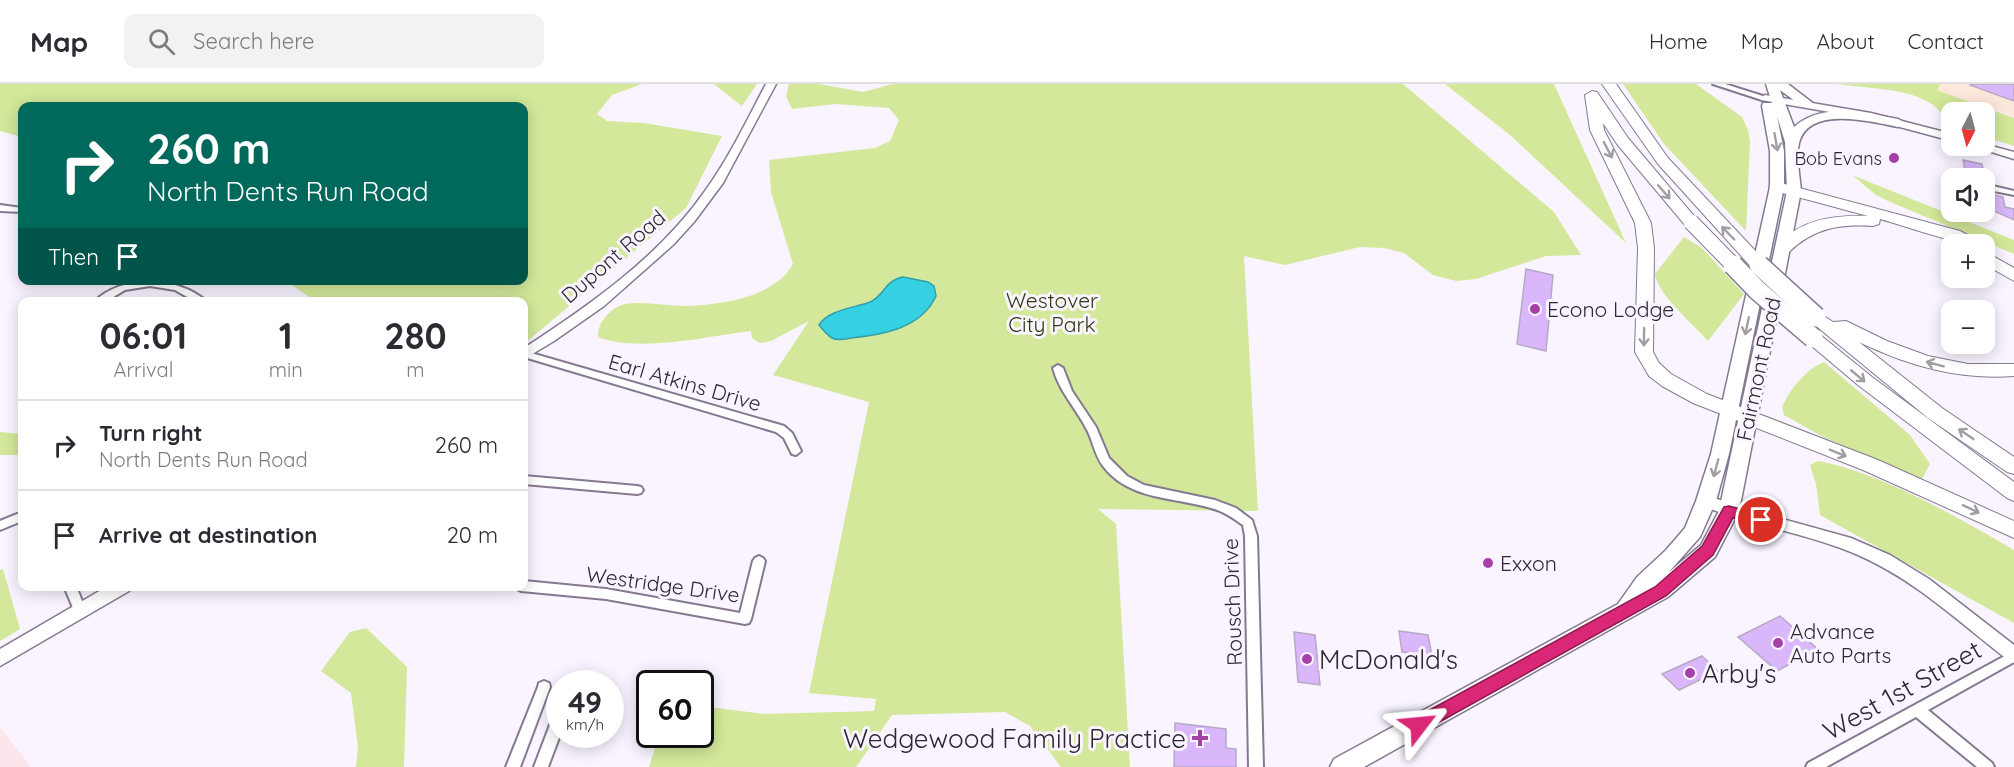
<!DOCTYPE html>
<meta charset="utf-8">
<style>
body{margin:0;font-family:Quicksand,sans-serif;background:#f2f2f3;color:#2b2b33;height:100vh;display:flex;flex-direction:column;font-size:22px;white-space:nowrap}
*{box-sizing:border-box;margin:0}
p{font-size:20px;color:#7c7c81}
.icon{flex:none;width:33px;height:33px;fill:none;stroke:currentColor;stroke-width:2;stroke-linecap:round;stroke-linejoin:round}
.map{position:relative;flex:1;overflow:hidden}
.drawer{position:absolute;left:18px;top:213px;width:510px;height:294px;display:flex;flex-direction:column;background:#fff;border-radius:12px;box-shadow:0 3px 15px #0003}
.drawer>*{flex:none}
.hud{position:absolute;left:18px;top:18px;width:510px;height:183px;border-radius:12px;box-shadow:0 3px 15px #0003;background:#00695c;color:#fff;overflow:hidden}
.needle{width:39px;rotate:186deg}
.tools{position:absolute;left:1941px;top:18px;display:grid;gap:12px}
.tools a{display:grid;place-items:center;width:54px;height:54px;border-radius:12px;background:#fff;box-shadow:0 3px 15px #0003;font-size:30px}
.speed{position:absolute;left:546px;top:586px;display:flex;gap:12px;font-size:30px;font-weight:700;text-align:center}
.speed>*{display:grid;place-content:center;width:78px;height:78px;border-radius:50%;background:#fff;box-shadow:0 3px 15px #0003;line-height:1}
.speed small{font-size:15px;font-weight:400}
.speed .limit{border:3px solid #111;border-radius:9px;background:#fff;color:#111}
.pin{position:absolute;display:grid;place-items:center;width:51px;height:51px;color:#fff;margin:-26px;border:3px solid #fff;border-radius:50%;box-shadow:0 2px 6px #0007}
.me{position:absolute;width:66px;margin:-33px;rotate:61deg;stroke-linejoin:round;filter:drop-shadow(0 0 4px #0008)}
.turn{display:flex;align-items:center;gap:21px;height:126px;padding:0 30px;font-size:27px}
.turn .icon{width:78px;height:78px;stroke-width:2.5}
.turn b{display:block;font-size:42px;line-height:51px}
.then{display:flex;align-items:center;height:57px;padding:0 30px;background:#0003;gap:12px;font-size:22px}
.eta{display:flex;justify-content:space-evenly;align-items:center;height:102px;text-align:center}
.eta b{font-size:36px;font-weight:700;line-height:42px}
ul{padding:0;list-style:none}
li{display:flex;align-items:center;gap:18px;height:90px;padding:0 30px;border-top:2px solid #e1e1e2}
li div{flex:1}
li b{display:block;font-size:22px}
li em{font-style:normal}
header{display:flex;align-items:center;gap:36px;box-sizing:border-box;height:84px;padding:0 30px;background:#fff;border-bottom:2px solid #e1e1e2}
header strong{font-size:28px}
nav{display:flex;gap:33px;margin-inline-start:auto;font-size:21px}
.search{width:420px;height:54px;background:#f2f2f3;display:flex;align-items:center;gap:15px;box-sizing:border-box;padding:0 21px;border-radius:12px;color:#7c7c81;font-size:22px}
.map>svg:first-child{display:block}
.commercial{fill:#fee7db}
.industrial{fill:#fce6eb}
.green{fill:#d3e89a}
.water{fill:#35d0e1;stroke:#339eac;stroke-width:1.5}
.building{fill:#d9b7fa;stroke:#b6a9c3;stroke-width:1.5}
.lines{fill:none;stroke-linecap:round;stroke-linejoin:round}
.street-casing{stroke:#857991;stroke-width:4}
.secondary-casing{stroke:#857991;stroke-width:3}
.primary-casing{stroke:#857991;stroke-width:3}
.highway-casing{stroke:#857991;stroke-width:2}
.street{fill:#fff;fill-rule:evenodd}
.secondary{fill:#fff;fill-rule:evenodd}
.primary{fill:#fff;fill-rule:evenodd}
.highway{fill:#fff;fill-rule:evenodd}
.highway-bridge-far1-casing{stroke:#857991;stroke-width:17;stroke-linecap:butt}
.highway-bridge-casing{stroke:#857991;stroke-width:22;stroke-linecap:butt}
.highway-bridge-far1{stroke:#fff;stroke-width:15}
.highway-bridge{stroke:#fff;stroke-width:19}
.oneway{stroke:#a09ea3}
.route{fill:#db2777;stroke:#8e194d;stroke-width:1.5}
.poi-dot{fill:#a341a7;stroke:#f9f4ff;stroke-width:2}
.labels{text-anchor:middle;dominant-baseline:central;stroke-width:6;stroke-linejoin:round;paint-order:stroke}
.far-poi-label{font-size:18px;fill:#2d2832;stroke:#f9f4ff;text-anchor:end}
.street-label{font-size:21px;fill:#2d2832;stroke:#f9f4ff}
.park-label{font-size:21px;fill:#313a13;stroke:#f9f4ff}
.poi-label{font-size:21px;fill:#2d2832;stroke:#f9f4ff;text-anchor:start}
.near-poi-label{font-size:26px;fill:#2d2832;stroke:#f9f4ff;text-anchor:start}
.near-street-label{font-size:26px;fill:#2d2832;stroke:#f9f4ff}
</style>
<header>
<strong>Map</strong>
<div class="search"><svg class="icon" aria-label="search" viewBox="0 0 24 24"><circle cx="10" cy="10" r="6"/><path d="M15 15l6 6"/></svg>Search here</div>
<nav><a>Home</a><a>Map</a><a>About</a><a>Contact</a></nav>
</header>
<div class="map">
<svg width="2014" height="683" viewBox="0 0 2014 683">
<rect width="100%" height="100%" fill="#f9f4ff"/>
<!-- commercial -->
<polygon class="commercial" points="1941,0 2014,0 2014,33 1937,6"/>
<!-- industrial -->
<polygon class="industrial" points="0,643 31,683 0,683"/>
<!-- green -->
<g class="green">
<polygon points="0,0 642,0 612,11 597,30 607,37 644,39 722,52 686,124 524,260 524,218 315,217 286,197 524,196 524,22 22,22 22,53 0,47"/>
<polygon points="714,0 757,0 742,22"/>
<path d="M789,0H819L863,8L893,0H1403L1554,128L1581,171L1546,172L1476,195L1456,197L1433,191L1404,169L1384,164L1360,163L1285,181L1244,172L1258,427L1098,425L1116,440L1130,683H1061L1030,642L1005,628L892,631L856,683H649L659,651H700L701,622L764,630L874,627L876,615L809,609L869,318L773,291L809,237L771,257L760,259L752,254L751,247C708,252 639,269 598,253C597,239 611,223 625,220C644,217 666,222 685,222C720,221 774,214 793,180L771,108L769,76L875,64L890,57L899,36L889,24L835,20L792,25L786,12Z"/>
<polygon points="1445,0 1554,0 1626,159 1510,51"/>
<polygon points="1623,0 1696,0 1742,33 1748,46 1750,57 1746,147 1664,60"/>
<path d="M1837,0H1941L1937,6L2014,34V62L1985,53L1984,28H1952L1951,42C1944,36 1940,26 1933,21C1907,3 1867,5 1837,0Z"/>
<polygon points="1852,91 2014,156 2014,170 1888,117 1876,111"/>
<path d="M1684,153L1702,164L1744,210L1708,257C1694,241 1657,210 1655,190Z"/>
<path d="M1824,278L1910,351L1930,380L1922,395L1823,353L1784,331L1782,323C1790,305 1806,285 1824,278Z"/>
<polygon points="0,348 22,350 22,371 0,371"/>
<path d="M1818,377C1882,389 1957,433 2014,466V539L1820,431L1816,400L1810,381Z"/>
<polygon points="3,485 20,545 0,557 0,486"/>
<polygon points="366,544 407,583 404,683 356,683 358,663 351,609 321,587 350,548"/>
</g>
<!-- water -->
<path class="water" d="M903,193L928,198L934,202L936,212C921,245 881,251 851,254C845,255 837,257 832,254C827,251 823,246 819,241C828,226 854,224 870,218C884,212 885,196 903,193Z"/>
<!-- building -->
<g class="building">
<polygon points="1970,0 2014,0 2014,17 1970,1"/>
<polygon points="1963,76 1982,80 1985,96 1966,92"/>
<polygon points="1991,110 2003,113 2005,123 2014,125 2014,136 1994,127"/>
<polygon points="1526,185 1553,191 1546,267 1517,260"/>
<polygon points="1780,532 1818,565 1777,587 1738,553"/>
<polygon points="1399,547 1428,551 1432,572 1402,568"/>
<polygon points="1294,548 1315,551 1320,601 1298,598"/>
<polygon points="1702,572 1718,587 1679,606 1662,590"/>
<polygon points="1175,639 1226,645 1226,664 1236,665 1236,683 1174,683"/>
</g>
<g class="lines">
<!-- street casing -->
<g class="street-casing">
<g id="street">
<polygon points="1713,0 1725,0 1769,14 1762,16"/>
<polygon points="1984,100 2014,107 2014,111 1984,105"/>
<polygon points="0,121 22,124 22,128 0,127"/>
<path d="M150,197C171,199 191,203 207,218H196L175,206L150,202L125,206L105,218H94C109,203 129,198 150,197Z"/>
<polygon points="524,267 784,342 792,349 801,367 796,371 792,370 784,354 776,348 524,273"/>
<path d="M1058,281L1063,284L1072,307L1096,343L1109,374L1127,392L1144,401L1215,416L1236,424L1252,436L1257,452L1263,683H1249L1245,452L1243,441C1233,434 1223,427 1211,424C1174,413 1128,416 1103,382C1094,370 1093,356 1086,344C1075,323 1059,307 1053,284Z"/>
<polygon points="524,392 637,402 641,403 643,406 641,409 637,410 524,400"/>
<polygon points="22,428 22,437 0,446 0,437"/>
<polygon points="759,472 763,474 765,477 751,535 749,539 745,540 606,515 521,507 517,505 515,502 524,502 524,497 606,505 740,529 753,477 755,474"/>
<polygon points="64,502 76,502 86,527 84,531 80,532 76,531"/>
<polygon points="2014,567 2014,578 1928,626 1992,679 1994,683 1977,683 1916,633 1826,683 1806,683 1808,679"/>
<polygon points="585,591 590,593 591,597 590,600 576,600 580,593"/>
<polygon points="544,597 549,599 550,603 520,683 506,683 538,603 539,599"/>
<polygon points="560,627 560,651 548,683 534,683 553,633 555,629"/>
</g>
</g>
<!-- secondary casing -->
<g class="secondary-casing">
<g id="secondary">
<path d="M766,0H776L723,99L694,138L673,161L604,222L554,257L524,275V264C590,221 659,173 705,107C729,74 747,36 766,0Z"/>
<polygon points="1765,11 1871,29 1952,50 1952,57 1870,35 1761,16 1760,14"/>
<polygon points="1984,60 2014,68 2014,75 1972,62"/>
<path d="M1706,411L1746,425L1851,454L1890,471L1929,495L2014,561V579L2008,576C1960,539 1914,495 1858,471C1808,449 1752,442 1700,421L1698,417L1700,413Z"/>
<polygon points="108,502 131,502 129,507 0,582 0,565"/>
</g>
</g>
<!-- primary casing -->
<g class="primary-casing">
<path id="primary" d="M1766,0H1788L1814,20L1813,23H1803L1780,6L1794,43C1822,18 1864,29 1898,35L1905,39L1898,43C1872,38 1812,22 1800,56C1795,69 1800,93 1801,107L1739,427L1715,473L1668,513L1364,683H1330L1334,675L1618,520L1637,493L1666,466L1685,444L1696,417L1711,370L1770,103V67L1762,22L1763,19H1772ZM1777,32L1785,58L1787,107L1719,427L1701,461L1668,489L1700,453L1716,417L1729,370L1784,103V67Z"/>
</g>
<!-- highway casing -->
<g class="highway-casing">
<g id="highway">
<polygon points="1602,0 1616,0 1668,74 1765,177 1767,181 1765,185 1753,185 1658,80"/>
<polygon points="1592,7 1597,8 1628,54 1699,138 1691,143 1685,141 1617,60 1603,39 1604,46 1651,139 1654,164 1653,268 1659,279 1671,290 1707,310 1878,376 2014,437 2014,454 1863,386 1693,319 1662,302 1649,292 1635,268 1638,164 1635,139 1590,46 1585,11"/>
<path d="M1777,98L1960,147L1984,160C1961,163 1906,142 1880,135L1879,140L1873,142C1839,140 1814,144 1789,168H1777L1775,165C1797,135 1834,131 1868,132L1772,106L1769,103L1772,100Z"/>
<polygon points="1984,167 2014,184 2014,197 1984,180"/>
<path d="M1816,227L1833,238L1846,237L1887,257L1928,272L1968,280H2014V292C1958,296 1909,282 1859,258L1942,324L2014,373V390L2007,388L1928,334L1810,237L1807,233Z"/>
<polygon points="1813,248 1819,250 1872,293 2014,398 2014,417 2007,414 1858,301 1807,258 1804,254 1807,250"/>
</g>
</g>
<!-- street -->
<use href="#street" class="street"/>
<!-- secondary -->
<use href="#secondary" class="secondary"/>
<!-- primary -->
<use href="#primary" class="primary"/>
<!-- highway -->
<use href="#highway" class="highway"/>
<!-- highway-bridge-far1 casing -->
<g class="highway-bridge-far1-casing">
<g id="highway-bridge-far1">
<polyline points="1691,138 1735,183"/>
<polyline points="1759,181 1761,183"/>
</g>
</g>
<!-- highway-bridge casing -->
<g class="highway-bridge-casing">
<g id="highway-bridge">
<polyline points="1733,181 1757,206 1813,254"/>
<polyline points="1759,181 1816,233"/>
</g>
</g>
<!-- highway-bridge-far1 -->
<use href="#highway-bridge-far1" class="highway-bridge-far1"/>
<!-- highway-bridge -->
<use href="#highway-bridge" class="highway-bridge"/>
</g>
<!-- one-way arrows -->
<defs><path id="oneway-shaft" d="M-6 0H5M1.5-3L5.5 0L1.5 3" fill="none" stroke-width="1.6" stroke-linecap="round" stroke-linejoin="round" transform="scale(1.5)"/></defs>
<g class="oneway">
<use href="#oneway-shaft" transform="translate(1776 58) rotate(80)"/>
<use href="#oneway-shaft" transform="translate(1608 66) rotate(62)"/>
<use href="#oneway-shaft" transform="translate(1664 108) rotate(49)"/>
<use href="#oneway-shaft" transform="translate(1728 149) rotate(-134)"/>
<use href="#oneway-shaft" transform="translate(1747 242) rotate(102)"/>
<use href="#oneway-shaft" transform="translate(1644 253) rotate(91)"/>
<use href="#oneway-shaft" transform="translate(1935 280) rotate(-165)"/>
<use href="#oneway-shaft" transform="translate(1858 292) rotate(40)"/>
<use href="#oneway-shaft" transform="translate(1966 350) rotate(-146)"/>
<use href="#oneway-shaft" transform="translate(1838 369) rotate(22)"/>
<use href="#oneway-shaft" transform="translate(1716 384) rotate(105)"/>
<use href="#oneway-shaft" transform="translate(1971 425) rotate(25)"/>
</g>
<!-- route -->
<polygon class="route" points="1729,422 1766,432 1768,436 1761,442 1733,434 1713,471 1666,512 1425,646 1419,649 1413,646 1411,641 1413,635 1655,503 1702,462 1724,423"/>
<!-- markers -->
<g class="poi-dot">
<circle cx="1894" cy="74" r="6"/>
<circle cx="1535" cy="225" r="6"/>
<circle cx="1488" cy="479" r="6"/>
<circle cx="1778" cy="559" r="6"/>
<circle cx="1307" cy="575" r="6"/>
<circle cx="1690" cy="589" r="6"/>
<path d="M1197 645h6v6h6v6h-6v6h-6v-6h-6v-6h6z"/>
</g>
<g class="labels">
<!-- far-poi labels -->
<g class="far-poi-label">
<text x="1882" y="74">Bob Evans</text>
</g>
<!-- street labels -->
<g class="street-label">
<text transform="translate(613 172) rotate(-41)">Dupont Road</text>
<text transform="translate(1758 285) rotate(-78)">Fairmont Road</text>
<text transform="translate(685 298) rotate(16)">Earl Atkins Drive</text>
<text transform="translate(663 500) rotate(8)">Westridge Drive</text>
<text transform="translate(1232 518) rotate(-92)">Rousch Drive</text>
</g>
<!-- park labels -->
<g class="park-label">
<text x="1052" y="216">Westover<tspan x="1052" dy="24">City Park</tspan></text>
</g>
<!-- poi labels -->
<g class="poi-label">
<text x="1547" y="225">Econo Lodge</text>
<text x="1500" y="479">Exxon</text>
<text x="1790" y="547">Advance<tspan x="1790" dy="24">Auto Parts</tspan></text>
</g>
<!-- near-poi labels -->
<g class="near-poi-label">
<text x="1319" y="575">McDonald's</text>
<text x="1702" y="589">Arby's</text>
<text x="1186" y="654" text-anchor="end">Wedgewood Family Practice</text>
</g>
<!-- near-street labels -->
<g class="near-street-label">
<text transform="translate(1902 606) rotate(-29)">West 1st Street</text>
</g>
</g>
</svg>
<div class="tools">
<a><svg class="needle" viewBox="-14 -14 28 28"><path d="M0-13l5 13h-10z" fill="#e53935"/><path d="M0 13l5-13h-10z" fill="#7c7c81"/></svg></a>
<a><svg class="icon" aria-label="sound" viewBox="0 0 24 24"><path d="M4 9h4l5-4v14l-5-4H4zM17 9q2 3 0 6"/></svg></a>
<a>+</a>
<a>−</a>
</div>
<div class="speed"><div>49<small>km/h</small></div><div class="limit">60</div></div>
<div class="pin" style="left:1761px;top:436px;background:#d93025"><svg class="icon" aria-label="arrive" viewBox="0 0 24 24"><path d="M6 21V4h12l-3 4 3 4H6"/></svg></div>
<svg class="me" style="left:1419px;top:641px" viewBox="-20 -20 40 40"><path d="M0-17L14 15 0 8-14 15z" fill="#db2777" stroke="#fff" stroke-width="4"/></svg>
<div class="hud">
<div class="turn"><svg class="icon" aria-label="right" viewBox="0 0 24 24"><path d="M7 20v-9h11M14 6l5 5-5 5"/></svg><div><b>260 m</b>North Dents Run Road</div></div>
<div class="then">Then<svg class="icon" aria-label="arrive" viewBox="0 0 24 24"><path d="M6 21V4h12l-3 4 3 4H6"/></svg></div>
</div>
<section class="drawer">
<div class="eta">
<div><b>06:01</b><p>Arrival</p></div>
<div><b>1</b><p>min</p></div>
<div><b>280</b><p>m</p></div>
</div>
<ul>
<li><svg class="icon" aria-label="right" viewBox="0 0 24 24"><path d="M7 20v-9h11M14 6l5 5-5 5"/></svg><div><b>Turn right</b><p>North Dents Run Road</p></div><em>260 m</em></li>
<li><svg class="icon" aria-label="arrive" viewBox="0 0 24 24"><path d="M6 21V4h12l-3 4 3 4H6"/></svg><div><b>Arrive at destination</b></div><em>20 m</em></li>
</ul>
</section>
</div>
